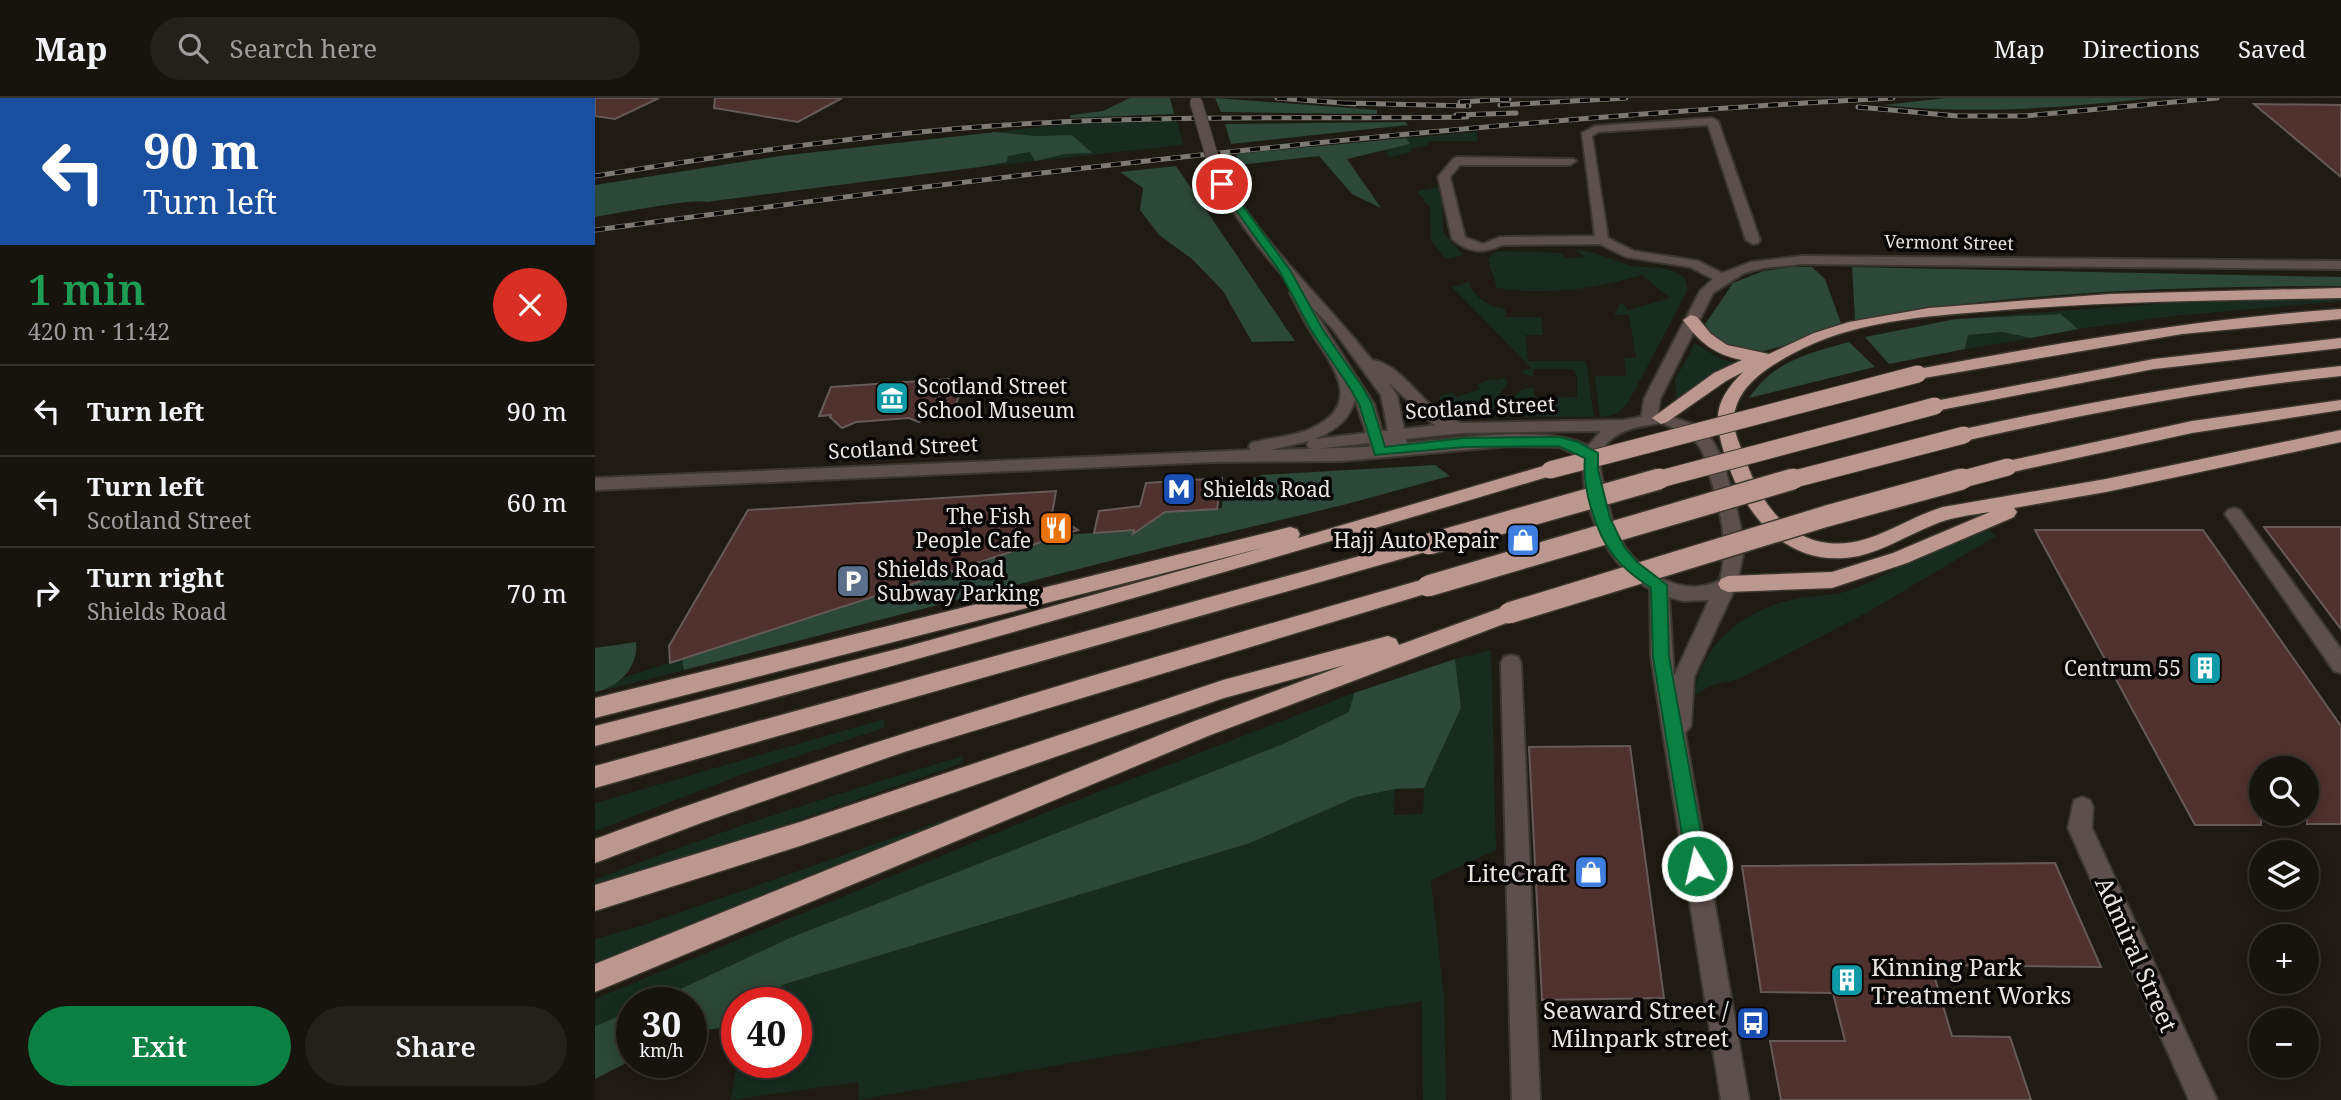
<!DOCTYPE html>
<meta charset="utf-8">
<style>
body{margin:0;font-family:"Noto Serif",serif;background:#24211c;color:#f1f3f6;height:100vh;display:flex;flex-direction:column;font-size:26px;white-space:nowrap}
*{box-sizing:border-box;margin:0}
p{font-size:23px;color:#9e9e9e}
.icon{flex:none;width:38px;height:38px;fill:none;stroke:currentColor;stroke-width:2;stroke-linecap:round;stroke-linejoin:round}
.map{position:relative;flex:1;overflow:hidden}
.details{display:flex;flex-direction:column;background:#17140e;width:595px}
.details>*{flex:none}
.banner{background:#1a4fa0;color:#fff;overflow:hidden}
.fabs{position:absolute;left:1654px;top:658px;display:grid;gap:14px}
.fabs a{display:grid;place-items:center;width:70px;height:70px;border-radius:50%;background:#17140e;box-shadow:0 4px 18px #0003,0 0 0 2px #36332e;font-size:35px}
.speed{position:absolute;left:21px;top:889px;display:flex;gap:14px;font-size:35px;font-weight:700;text-align:center}
.speed>*{display:grid;place-content:center;width:91px;height:91px;border-radius:50%;background:#17140e;box-shadow:0 4px 18px #0003,0 0 0 2px #36332e;line-height:1}
.speed small{font-size:18px;font-weight:400}
.speed .limit{border:10px solid #d22;background:#fff;color:#111}
.pin{position:absolute;display:grid;place-items:center;width:60px;height:60px;color:#fff;margin:-30px;border:4px solid #fff;border-radius:50%;box-shadow:0 2px 7px #0007}
.me{position:absolute;width:77px;margin:-38px;rotate:351deg;stroke-linejoin:round;filter:drop-shadow(0 0 5px #0008)}
.turn{display:flex;align-items:center;gap:24px;height:147px;padding:0 28px;font-size:32px}
.turn .icon{width:91px;height:91px;stroke-width:2.5}
.turn b{display:block;font-size:49px;line-height:60px}
.round{display:grid;place-items:center;flex:none;width:74px;height:74px;border-radius:37px;background:#24211c}
.headline{display:flex;align-items:center;justify-content:space-between;height:119px;padding:0 28px}
h1{font-size:42px;font-weight:600;line-height:52px;color:#1e9e55}
.primary-button{display:flex;gap:14px;margin-top:auto;padding:14px 28px}
.primary-button a{flex:1;height:80px;border-radius:42px;background:#0b8043;color:#fff;font-size:28px;font-weight:600;line-height:80px;text-align:center}
.primary-button a+a{background:#24211c;color:#f1f3f6}
ul{padding:0;list-style:none}
li{display:flex;align-items:center;gap:21px;height:91px;padding:0 28px;border-top:2px solid #36332e}
li div{flex:1}
li b{display:block;font-size:26px}
li em{font-style:normal}
header{display:flex;align-items:center;gap:42px;box-sizing:border-box;height:98px;padding:0 35px;background:#17140e;border-bottom:2px solid #36332e}
header strong{font-size:33px}
nav{display:flex;gap:38px;margin-inline-start:auto;font-size:24px}
.search{width:490px;height:63px;background:#24211c;display:flex;align-items:center;gap:18px;box-sizing:border-box;padding:0 24px;border-radius:38px;color:#9e9e9e;font-size:26px}
main{display:flex;flex:1;min-height:0}
.map>svg:first-child{display:block}
.green{fill:#172b1f}
.forest{fill:#2c4838}
.building{fill:#4f312d;stroke:#665a58;stroke-width:2}
.lines{fill:none;stroke-linecap:round;stroke-linejoin:round}
.minor-casing{stroke:#3b372f;stroke-width:4}
.tertiary-casing{stroke:#3b372f;stroke-width:4}
.motorway-casing{stroke:#3b372f;stroke-width:3}
.minor{fill:#5d4f4c;fill-rule:evenodd}
.tertiary{fill:#5d4f4c;fill-rule:evenodd}
.motorway{fill:#bb978f;fill-rule:evenodd}
.rail-casing{stroke:#7d7a72;stroke-width:5}
.rail{stroke:#070604;stroke-width:3.5;stroke-dasharray:10;stroke-linecap:butt}
.tertiary-bridge-casing{stroke:#3b372f;stroke-width:14;stroke-linecap:butt}
.motorway-bridge-far1-casing{stroke:#3b372f;stroke-width:19;stroke-linecap:butt}
.motorway-bridge-casing{stroke:#3b372f;stroke-width:24;stroke-linecap:butt}
.tertiary-bridge{stroke:#5d4f4c;stroke-width:12}
.motorway-bridge-far1{stroke:#bb978f;stroke-width:17}
.motorway-bridge{stroke:#bb978f;stroke-width:21}
.route{fill:#0b8043;stroke:#07532c;stroke-width:2}
.labels{text-anchor:middle;dominant-baseline:central;stroke-width:7;stroke-linejoin:round;paint-order:stroke}
.far-street-label{font-size:18px;fill:#e8e6e0;stroke:#070604}
.poi-label{font-size:21px;fill:#e8e6e0;stroke:#070604;text-anchor:start}
.street-label{font-size:21px;fill:#e8e6e0;stroke:#070604}
.near-poi-label{font-size:24px;fill:#e8e6e0;stroke:#070604;text-anchor:end}
.near-street-label{font-size:24px;fill:#e8e6e0;stroke:#070604}
</style>
<header>
<strong>Map</strong>
<div class="search"><svg class="icon" aria-label="search" viewBox="0 0 24 24"><circle cx="10" cy="10" r="6"/><path d="M15 15l6 6"/></svg>Search here</div>
<nav><a>Map</a><a>Directions</a><a>Saved</a></nav>
</header>
<main>
<section class="details">
<div class="banner">
<div class="turn"><svg class="icon" aria-label="left" viewBox="0 0 24 24"><path d="M17 20v-9H6M10 6l-5 5 5 5"/></svg><div><b>90 m</b>Turn left</div></div>
</div>
<div class="headline"><div><h1>1 min</h1><p>420 m · 11:42</p></div><a class="round" style="background:#d93025;color:#fff"><svg class="icon" aria-label="close" viewBox="0 0 24 24"><path d="M6 6l12 12M18 6L6 18"/></svg></a></div>
<ul>
<li><svg class="icon" aria-label="left" viewBox="0 0 24 24"><path d="M17 20v-9H6M10 6l-5 5 5 5"/></svg><div><b>Turn left</b></div><em>90 m</em></li>
<li><svg class="icon" aria-label="left" viewBox="0 0 24 24"><path d="M17 20v-9H6M10 6l-5 5 5 5"/></svg><div><b>Turn left</b><p>Scotland Street</p></div><em>60 m</em></li>
<li><svg class="icon" aria-label="right" viewBox="0 0 24 24"><path d="M7 20v-9h11M14 6l5 5-5 5"/></svg><div><b>Turn right</b><p>Shields Road</p></div><em>70 m</em></li>
</ul>
<div class="primary-button"><a>Exit</a><a>Share</a></div>
</section>
<div class="map">
<svg width="1746" height="1002" viewBox="0 0 1746 1002">
<rect width="100%" height="100%" fill="#1f1b12"/>
<!-- green -->
<g class="green">
<polygon points="582,23 588,47 385,69 412,64 413,58 436,54 440,62 470,56 496,55 476,37 441,38 401,34 469,26"/>
<polygon points="882,34 882,43 834,43 833,47 815,51 817,54 794,59 790,52 814,46 811,40"/>
<polygon points="847,88 848,134 868,157 851,161 836,143 835,110 822,93"/>
<path d="M981,152C1003,153 1019,164 1039,168C1055,171 1074,167 1087,178C1092,183 1092,187 1092,193L1034,303C1026,314 1018,319 1005,319L1000,278H1031L1029,260H1041L1034,217H1019L1026,204L1033,212L1075,200L1047,177C1000,191 951,198 902,190L893,162L897,156L905,153L968,155L969,160L990,159Z"/>
<path d="M874,184C879,200 895,209 910,211L911,219H946L948,237H930L933,263H991L999,319L860,318L843,299L857,294L862,299L885,291L882,286L897,281L899,283L910,280L913,286L904,296L917,301L926,292L939,289L940,300L982,299V279L978,271H938V279L925,274L936,270L857,189Z"/>
<polygon points="1746,200 1746,203 1578,218 1483,231 1466,216 1361,221 1573,205"/>
<polygon points="1407,234 1436,240 1370,251 1373,237"/>
<polygon points="1100,245 1124,260 1143,266 1082,301 1080,282"/>
<path d="M1394,432L1401,438L1273,514L1144,581L1118,587L1099,597C1106,545 1151,511 1200,501C1217,497 1235,499 1252,493C1271,488 1288,477 1306,468C1335,455 1364,443 1394,432Z"/>
<polygon points="896,552 901,752 836,782 849,899 851,1002 828,1002 827,903 264,1002 263,984 136,1002 142,964 201,964 201,905 170,905 187,887 655,745 761,699 800,691 799,717 828,716 829,690 866,610 860,561"/>
<polygon points="87,561 89,572 10,592 30,579"/>
<polygon points="759,595 755,614 688,646 197,839 55,905 37,905 37,913 0,928 0,901 452,714"/>
<polygon points="289,621 289,630 148,676 0,733 0,705"/>
<path d="M368,658V665L155,739L0,787V782C120,734 244,695 368,658Z"/>
<polygon points="374,713 100,831 0,870 0,841 52,826"/>
</g>
<!-- forest -->
<g class="forest">
<polygon points="535,0 575,0 579,16 475,20 476,17 508,13"/>
<polygon points="620,0 782,12 782,16 626,14"/>
<path d="M1352,0H1558C1467,10 1379,17 1288,7Z"/>
<polygon points="810,24 813,27 636,46 630,26"/>
<path d="M401,34L441,38L477,37L497,55L470,56L440,63L435,54L413,58L412,64L385,69L111,104C101,100 18,116 0,119V87L185,58Z"/>
<polygon points="811,40 815,46 752,61 786,110 757,96 724,58 645,67 641,56"/>
<polygon points="581,68 700,243 657,244 628,193 597,161 564,137 545,112 548,90 525,74"/>
<path d="M1197,169H1217L1230,181L1246,225C1217,236 1155,268 1127,249C1120,244 1114,234 1109,228L1138,185L1168,173Z"/>
<path d="M1257,169L1746,179V188C1584,188 1419,194 1260,222Z"/>
<polygon points="1466,216 1483,231 1436,240 1407,234 1373,237 1370,251 1294,266 1270,239 1361,221"/>
<path d="M1254,244L1280,269L1154,300C1180,262 1212,256 1254,244Z"/>
<polygon points="840,367 855,378 748,407 538,457 89,572 87,561 450,441 467,437 545,432 570,414 627,410 628,393 666,377"/>
<path d="M41,544C44,569 23,590 0,594V550Z"/>
<polygon points="860,561 866,610 829,690 800,691 761,699 655,745 187,887 170,905 142,905 142,928 96,934 96,905 55,905 197,839 688,646 754,614 759,595"/>
<polygon points="37,913 37,962 0,981 0,928"/>
</g>
<!-- building -->
<g class="building">
<polygon points="0,0 64,0 20,21 0,18"/>
<polygon points="120,0 247,0 203,24 119,10"/>
<polygon points="1659,6 1746,7 1746,79"/>
<polygon points="370,280 360,310 335,315 324,324 314,320 261,324 247,330 235,319 236,317 224,318 236,289"/>
<polygon points="627,380 622,411 570,414 538,436 539,432 499,435 504,413 545,408 551,385"/>
<polygon points="461,393 457,416 483,432 75,565 74,548 153,412"/>
<polygon points="1669,429 1746,429 1746,531"/>
<polygon points="1440,432 1608,432 1746,628 1746,726 1712,726 1712,670 1666,670 1666,727 1600,727"/>
<polygon points="1035,648 1069,900 947,902 934,649"/>
<polygon points="1460,765 1506,869 1336,867 1357,938 1415,939 1436,1002 1186,1002 1175,943 1250,943 1238,895 1166,894 1147,768"/>
</g>
<g class="lines">
<!-- minor casing -->
<g class="minor-casing">
<g id="minor">
<path d="M1117,20L1123,23L1165,142L1163,145L1158,146L1151,142L1113,27L1003,34L997,38L1013,140L1039,153L1103,163L1127,175L1156,164L1207,158L1746,163V171L1207,166L1168,170L1149,175L1118,195L1065,301L1062,322L1054,327L1046,322L1049,301L1105,193L1118,181L1095,169L1031,159L1005,146L907,147C888,156 874,155 857,141L843,79L858,61L862,59L979,61L981,63L975,67H865L855,79L870,139L888,146L905,139L1000,138L987,35L1000,28Z"/>
<polygon points="1639,410 1645,412 1746,551 1746,575 1739,573 1633,420 1630,416 1633,412"/>
<polygon points="916,557 923,559 926,565 945,1002 917,1002 906,565 909,559"/>
<polygon points="1487,699 1495,702 1498,709 1497,730 1622,1002 1594,1002 1473,730 1479,702"/>
</g>
</g>
<!-- tertiary casing -->
<g class="tertiary-casing">
<path id="tertiary" d="M614,60H622C627,69 630,80 635,89C675,153 731,204 777,262C805,265 828,306 851,320C856,322 862,323 867,325L1029,322L1066,315L1100,327L1117,342L1126,358L1140,404L1146,431L1148,457L1142,486L1099,579L1096,628L1090,635L1154,1002H1126L1056,559L1055,491C1012,469 984,407 989,360L964,349L914,348L748,363L618,364L0,392V380L656,352L654,349L656,345C677,339 700,339 719,329C770,304 735,265 716,234C708,221 702,208 695,195L700,191C666,154 630,110 612,62ZM716,208L737,230L786,297L793,333H787L779,306ZM793,284L839,327H842L809,331L802,297ZM760,301L771,335L720,341C739,333 755,322 760,301ZM1066,325C1080,330 1095,336 1104,348C1110,356 1112,369 1115,379C1126,413 1134,446 1125,482C1090,501 1043,475 1026,442C1017,427 1014,409 1010,391C1006,378 1002,362 1009,350C1020,331 1046,328 1066,325ZM1006,333L993,348C953,326 859,341 812,345L811,341L867,335ZM714,343L712,346L714,350L720,351L774,345L775,349L675,352ZM1074,499L1088,503L1114,502L1079,578Z"/>
</g>
<!-- motorway casing -->
<g class="motorway-casing">
<g id="motorway">
<path d="M1746,190V200C1630,202 1513,203 1397,213C1332,218 1256,223 1197,256C1175,268 1149,284 1141,309C1135,325 1142,340 1148,355C1162,396 1185,439 1233,445C1275,450 1310,420 1348,409L1511,381L1746,332V344L1511,394L1419,410L1422,414L1419,419L1312,465L1237,490L1133,494L1126,491L1123,486L1126,481L1133,478L1237,474L1298,455L1395,414C1376,417 1356,419 1338,427C1313,437 1290,452 1264,458C1194,472 1151,420 1131,361C1119,322 1117,305 1148,274L1131,283L1072,324L1066,326L1057,320L1119,275L1147,262C1120,257 1104,244 1088,222L1096,217L1102,219L1116,236L1132,247L1174,256L1219,235L1254,224L1334,210L1514,196Z"/>
<path d="M1746,211V221L1587,236L1323,281L1315,276L1323,271C1463,245 1603,221 1746,211Z"/>
<polygon points="1746,240 1746,250 1559,271 1340,313 1331,308 1340,303 1559,261"/>
<path d="M1746,268V278C1619,291 1494,315 1369,343L1360,337L1369,331C1494,304 1619,281 1746,268Z"/>
<polygon points="1746,302 1746,312 1597,335 1413,375 1406,373 1404,369 1406,365 1413,363 1597,323"/>
<path d="M955,366L962,368L964,372L962,376C642,472 322,563 0,648V628L310,549L671,449L0,620V600L695,429L702,431L705,436L703,440Z"/>
<polygon points="834,439 841,441 844,446 841,451 0,690 0,668"/>
<path d="M833,480L840,483L843,488L840,493L309,654L106,725L0,765V741C273,640 553,561 833,480Z"/>
<polygon points="914,507 922,509 925,515 922,521 613,638 0,894 0,866 597,624 750,567 629,600 205,748 0,813 0,787 205,724 628,582 793,538 801,541 804,547"/>
</g>
</g>
<!-- minor -->
<use href="#minor" class="minor"/>
<!-- tertiary -->
<use href="#tertiary" class="tertiary"/>
<!-- motorway -->
<use href="#motorway" class="motorway"/>
<!-- rail casing -->
<g class="rail-casing">
<g id="rail">
<polyline points="682,0 760,6"/>
<polyline points="865,4 914,1"/>
<polyline points="751,5 874,8"/>
<polyline points="905,7 1031,0"/>
<polyline points="1263,9 1362,18 1430,18 1622,0"/>
<polyline points="861,17 921,15"/>
<path d="M0,78C136,56 273,36 411,27C564,17 718,21 872,19"/>
<path d="M0,132C432,73 863,23 1298,0"/>
</g>
</g>
<!-- rail -->
<use href="#rail" class="rail"/>
<!-- tertiary-bridge casing -->
<g class="tertiary-bridge-casing">
<polyline id="tertiary-bridge" points="601,4 618,62"/>
</g>
<!-- motorway-bridge-far1 casing -->
<g class="motorway-bridge-far1-casing">
<g id="motorway-bridge-far1">
<polyline points="955,372 1323,276"/>
<polyline points="1058,383 1340,308"/>
<polyline points="1192,383 1369,337"/>
<polyline points="1361,383 1413,369"/>
</g>
</g>
<!-- motorway-bridge casing -->
<g class="motorway-bridge-casing">
<g id="motorway-bridge">
<polyline points="834,446 1064,381"/>
<polyline points="833,488 1198,381"/>
<polyline points="914,515 1232,418 1367,381"/>
</g>
</g>
<!-- tertiary-bridge -->
<use href="#tertiary-bridge" class="tertiary-bridge"/>
<!-- motorway-bridge-far1 -->
<use href="#motorway-bridge-far1" class="motorway-bridge-far1"/>
<!-- motorway-bridge -->
<use href="#motorway-bridge" class="motorway-bridge"/>
</g>
<!-- route -->
<path class="route" d="M623,84H630L695,172L728,232L768,290L777,306L790,349L869,340L964,339L983,344L1003,355V372L1015,420L1029,449L1042,464L1072,487L1074,559L1112,768L1109,774L1102,777L1095,774L1092,768L1058,559L1056,490C1042,480 1029,471 1019,458C1000,434 987,389 990,360L964,348L869,349L780,357L764,306L755,290L716,232L684,172L622,86Z"/>
<!-- icons -->
<defs>
<g id="museum-square" transform="scale(1.75)"><rect x="-9" y="-9" width="18" height="18" rx="4" fill="#0f9aa8" stroke="#070604"/><path d="M0-6L6-3V-2H-6V-3ZM-5-1h2V3h-2ZM-1-1h2V3h-2ZM3-1h2V3H3ZM-6 4H6V6H-6Z" fill="#fff"/></g>
<g id="metro-square" transform="scale(1.75)"><rect x="-9" y="-9" width="18" height="18" rx="4" fill="#1a4fb4" stroke="#070604"/><path d="M-5.5 5V-5H-3L0 0L3-5H5.5V5H3V-.5L0 4L-3-.5V5Z" fill="#fff"/></g>
<g id="restaurant-square" transform="scale(1.75)"><rect x="-9" y="-9" width="18" height="18" rx="4" fill="#e8710a" stroke="#070604"/><path d="M-5-6h1v4h1v-4h1v4h1v-4h1v5L-1.5 .5V6h-2V.5L-5-1ZM5-6V6H3V1.5H1.5Q1.5-4 5-6Z" fill="#fff"/></g>
<g id="shop-square" transform="scale(1.75)"><rect x="-9" y="-9" width="18" height="18" rx="4" fill="#3f7fe0" stroke="#070604"/><path d="M-5-2.5h2.3a2.7 3.5 0 0 1 5.4 0H5L5.5 6h-11ZM-1.5-2.5h3a1.5 2.3 0 0 0-3 0Z" fill="#fff"/></g>
<g id="parking-square" transform="scale(1.75)"><rect x="-9" y="-9" width="18" height="18" rx="4" fill="#5c6f8a" stroke="#070604"/><path d="M-3.5-5.5H1a3.5 3.5 0 0 1 0 7H-1V5.5H-3.5ZM-1-3.4V-.6H.8a1.4 1.4 0 0 0 0-2.8Z" fill="#fff"/></g>
<g id="building-square" transform="scale(1.75)"><rect x="-9" y="-9" width="18" height="18" rx="4" fill="#0f9aa8" stroke="#070604"/><path d="M-4-6H4V6H1V3H-1V6H-4ZM-2.5-4.3h1.7v1.8h-1.7ZM.8-4.3h1.7v1.8H.8ZM-2.5-1h1.7V.8h-1.7ZM.8-1h1.7V.8H.8Z" fill="#fff"/></g>
<g id="bus-square" transform="scale(1.75)"><rect x="-9" y="-9" width="18" height="18" rx="4" fill="#1a4fb4" stroke="#070604"/><path d="M-5-6H5V4H4V6H2V4H-2V6H-4V4H-5ZM-3.5-4V0h7V-4ZM-3.5 1.2v1.5H-2V1.2ZM2 1.2v1.5H3.5V1.2Z" fill="#fff"/></g>
</defs>
<g fill-rule="evenodd">
<use href="#museum-square" x="297" y="300"/>
<use href="#metro-square" x="584" y="391"/>
<use href="#restaurant-square" x="461" y="430"/>
<use href="#shop-square" x="928" y="442"/>
<use href="#parking-square" x="258" y="483"/>
<use href="#building-square" x="1610" y="570"/>
<use href="#shop-square" x="996" y="774"/>
<use href="#building-square" x="1252" y="882"/>
<use href="#bus-square" x="1158" y="925"/>
</g>
<g class="labels">
<!-- far-street labels -->
<g class="far-street-label">
<text transform="translate(1354 144) rotate(1)">Vermont Street</text>
</g>
<!-- poi labels -->
<g class="poi-label">
<text x="322" y="288">Scotland Street<tspan x="322" dy="24">School Museum</tspan></text>
<text x="608" y="391">Shields Road</text>
<text x="436" y="418" text-anchor="end">The Fish<tspan x="436" dy="24">People Cafe</tspan></text>
<text x="904" y="442" text-anchor="end">Hajj Auto Repair</text>
<text x="282" y="471">Shields Road<tspan x="282" dy="24">Subway Parking</tspan></text>
<text x="1586" y="570" text-anchor="end">Centrum 55</text>
</g>
<!-- street labels -->
<g class="street-label">
<text transform="translate(885 309) rotate(-3)">Scotland Street</text>
<text transform="translate(308 349) rotate(-3)">Scotland Street</text>
</g>
<!-- near-poi labels -->
<g class="near-poi-label">
<text x="972" y="774">LiteCraft</text>
<text x="1276" y="868" text-anchor="start">Kinning Park<tspan x="1276" dy="28">Treatment Works</tspan></text>
<text x="1134" y="911">Seaward Street /<tspan x="1134" dy="28">Milnpark street</tspan></text>
</g>
<!-- near-street labels -->
<g class="near-street-label">
<text transform="translate(1542 856) rotate(66)">Admiral Street</text>
</g>
</g>
</svg>
<div class="fabs">
<a><svg class="icon" aria-label="search" viewBox="0 0 24 24"><circle cx="10" cy="10" r="6"/><path d="M15 15l6 6"/></svg></a>
<a><svg class="icon" aria-label="layers" viewBox="0 0 24 24"><path d="M12 4l9 5-9 5-9-5zM3 14l9 5 9-5"/></svg></a>
<a>+</a>
<a>−</a>
</div>
<div class="speed"><div>30<small>km/h</small></div><div class="limit">40</div></div>
<div class="pin" style="left:627px;top:86px;background:#d93025"><svg class="icon" aria-label="arrive" viewBox="0 0 24 24"><path d="M6 21V4h12l-3 4 3 4H6"/></svg></div>
<svg class="me" style="left:1102px;top:768px" viewBox="-20 -20 40 40"><circle r="17" fill="#0b8043" stroke="#fff" stroke-width="3"/><path d="M0-11L8 9 0 5-8 9z" fill="#fff"/></svg>
</div>
</main>
